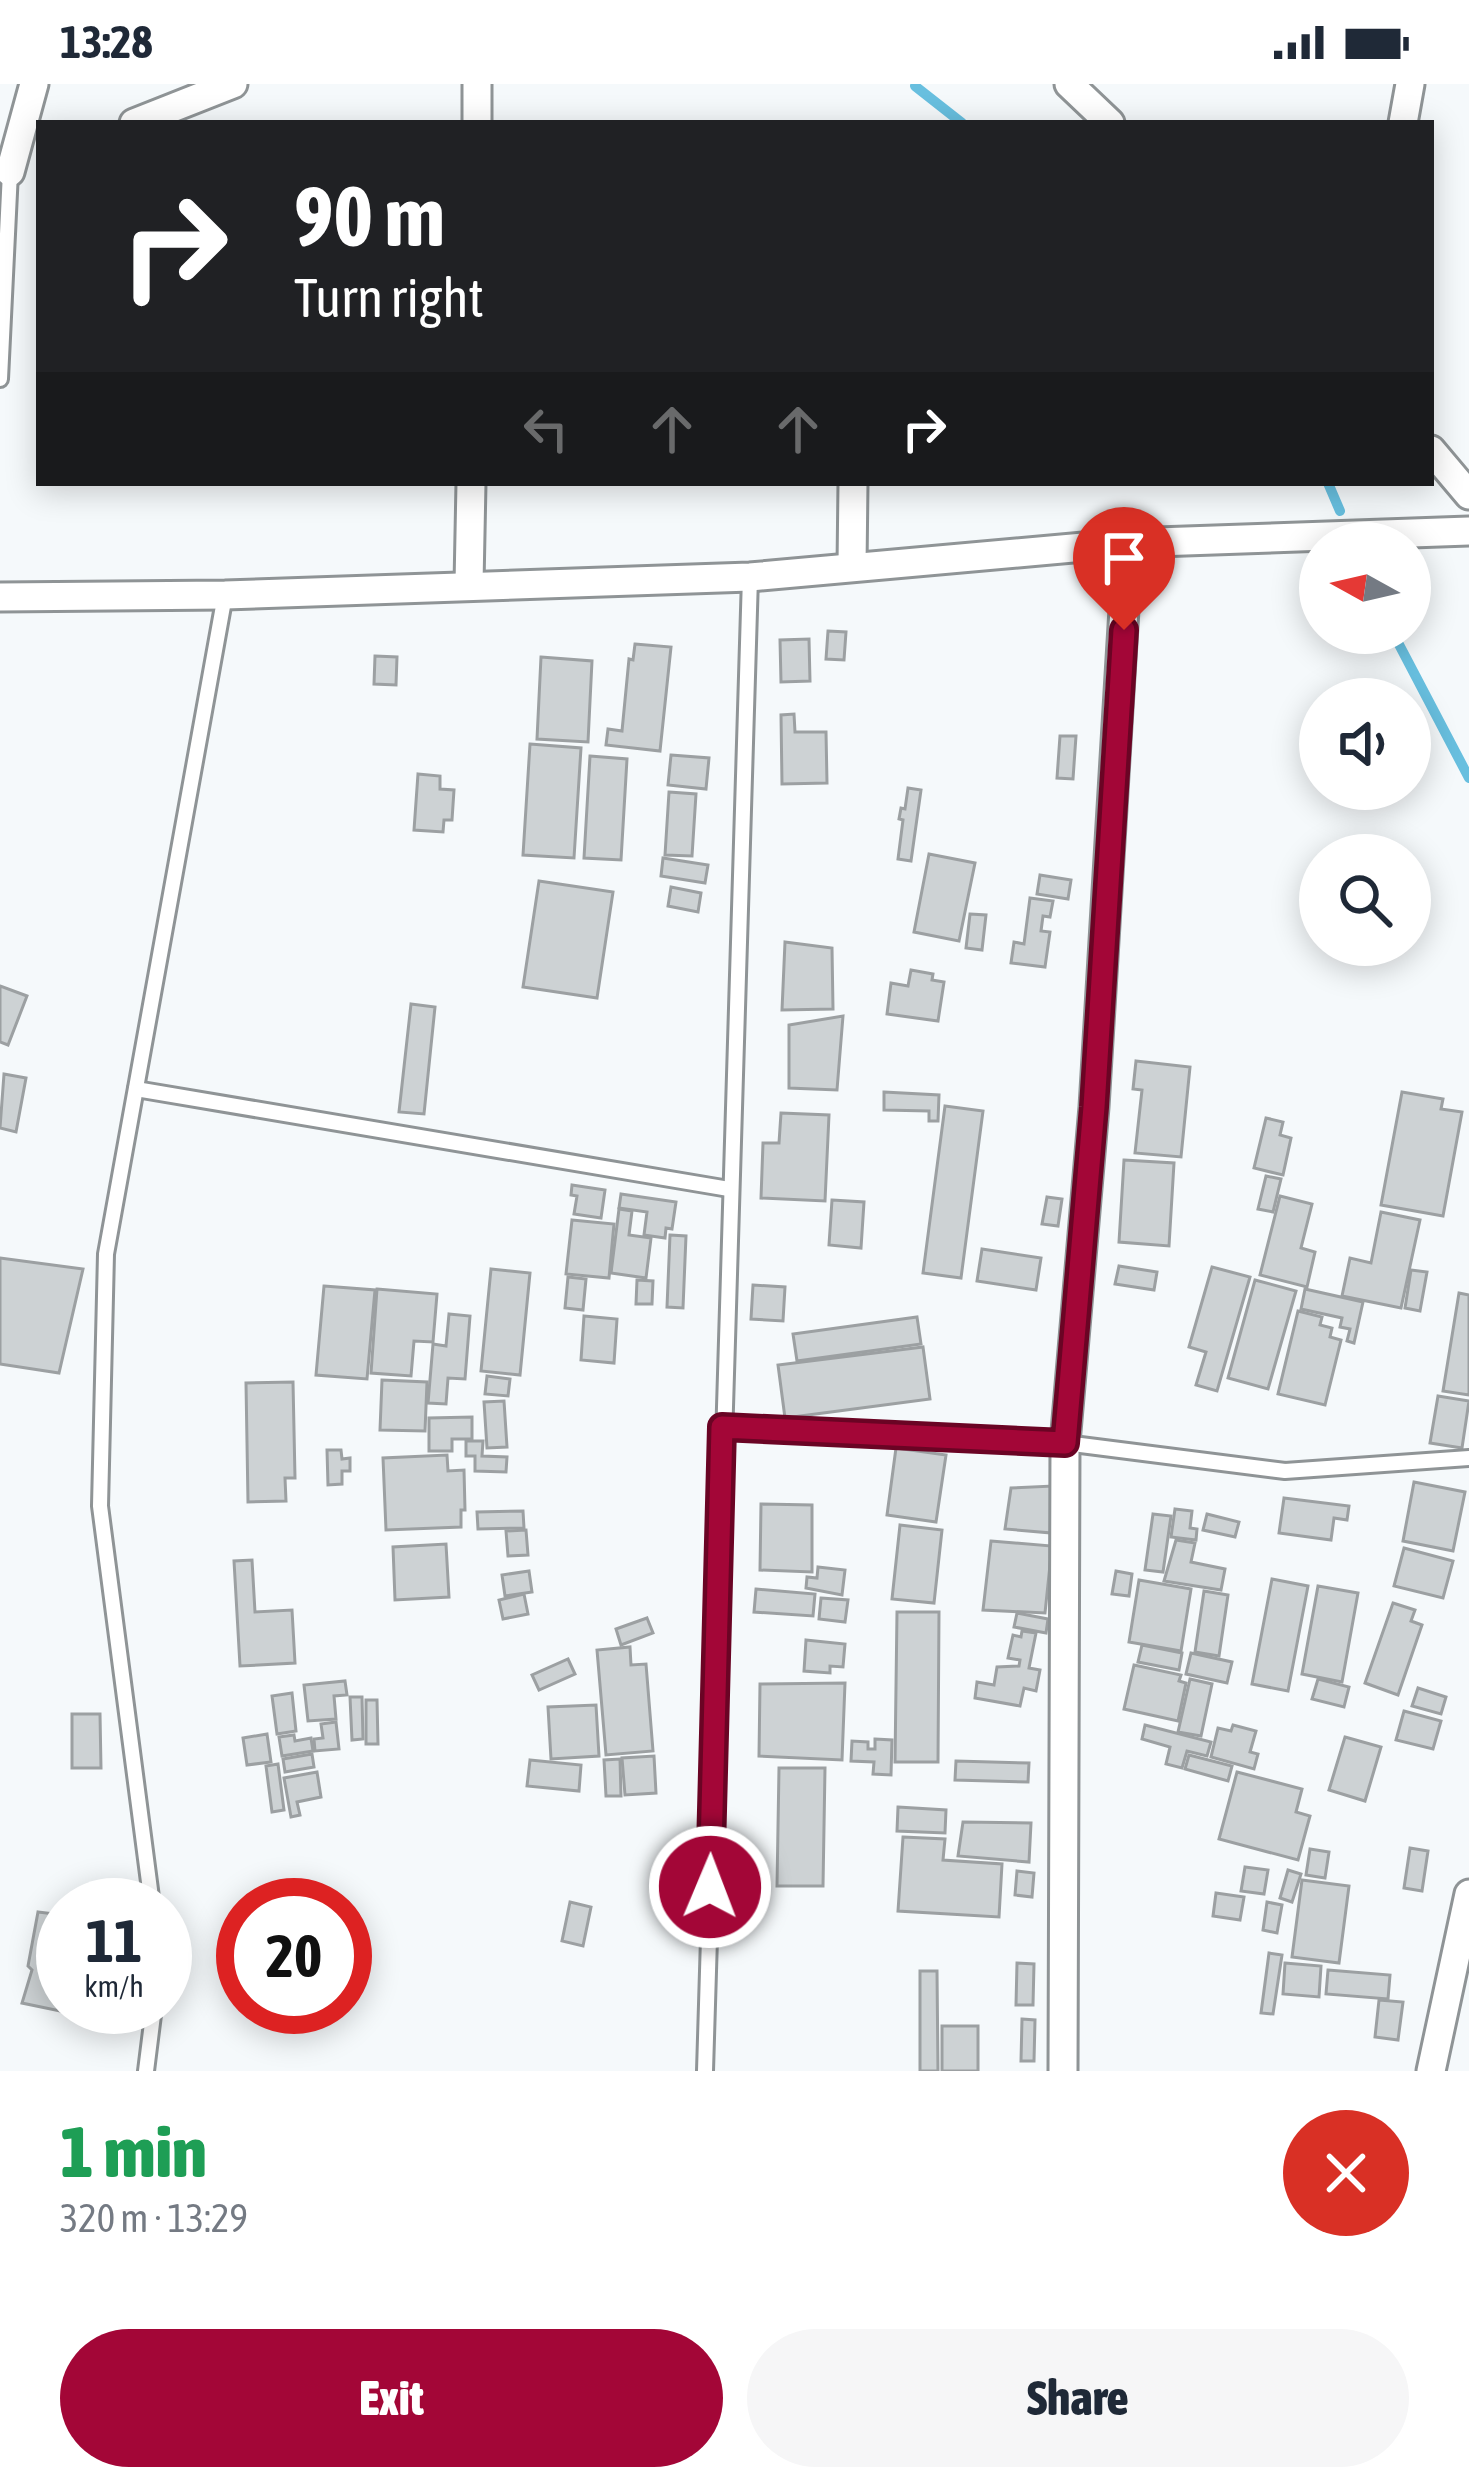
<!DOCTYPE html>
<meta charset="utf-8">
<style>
body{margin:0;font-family:"Asap Condensed",sans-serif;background:#f6f6f7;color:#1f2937;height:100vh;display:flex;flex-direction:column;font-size:45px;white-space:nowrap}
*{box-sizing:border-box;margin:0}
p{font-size:39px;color:#747a83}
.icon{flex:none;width:66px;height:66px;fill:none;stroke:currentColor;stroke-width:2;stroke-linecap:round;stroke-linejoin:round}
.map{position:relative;height:1987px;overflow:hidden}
.side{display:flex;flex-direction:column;background:#fff;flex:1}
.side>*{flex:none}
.banner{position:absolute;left:36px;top:36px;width:1398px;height:366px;border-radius:0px;box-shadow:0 6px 30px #0003;background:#202124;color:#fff;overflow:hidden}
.needle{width:78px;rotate:278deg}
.controls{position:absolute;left:1299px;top:438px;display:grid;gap:24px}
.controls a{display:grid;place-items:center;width:132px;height:132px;border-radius:50%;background:#fff;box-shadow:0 6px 30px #0003;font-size:60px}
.speed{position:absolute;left:36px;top:1794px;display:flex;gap:24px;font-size:60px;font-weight:700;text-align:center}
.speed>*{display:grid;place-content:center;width:156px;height:156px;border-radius:50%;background:#fff;box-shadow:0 6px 30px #0003;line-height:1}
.speed small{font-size:30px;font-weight:400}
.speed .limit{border:18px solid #d22;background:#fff;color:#111}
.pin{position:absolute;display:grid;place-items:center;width:102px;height:102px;color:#fff;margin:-123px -51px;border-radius:50% 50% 50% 0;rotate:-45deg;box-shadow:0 0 12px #0007}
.pin .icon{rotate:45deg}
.me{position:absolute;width:132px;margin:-66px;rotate:1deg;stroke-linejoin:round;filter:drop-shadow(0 0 9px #0008)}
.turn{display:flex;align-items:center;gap:42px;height:252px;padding:0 60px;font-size:54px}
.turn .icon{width:156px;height:156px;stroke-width:2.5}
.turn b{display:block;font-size:84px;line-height:102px}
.lanes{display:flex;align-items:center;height:114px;padding:0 60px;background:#0003;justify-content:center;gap:60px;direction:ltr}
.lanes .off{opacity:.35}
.round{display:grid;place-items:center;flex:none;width:126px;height:126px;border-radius:63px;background:#f6f6f7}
.headline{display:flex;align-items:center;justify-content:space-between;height:204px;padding:0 60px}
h1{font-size:72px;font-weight:800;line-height:90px;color:#1e9e55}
.cta{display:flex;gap:24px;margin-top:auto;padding:24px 60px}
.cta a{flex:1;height:138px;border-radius:72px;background:#a30637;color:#fff;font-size:48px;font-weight:800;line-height:138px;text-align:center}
.cta a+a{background:#f6f6f7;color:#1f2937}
.status{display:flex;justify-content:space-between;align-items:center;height:84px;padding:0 60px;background:#fff;direction:ltr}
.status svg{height:33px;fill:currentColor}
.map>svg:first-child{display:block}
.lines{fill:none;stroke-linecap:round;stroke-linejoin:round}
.stream{stroke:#68bfdf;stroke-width:10}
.building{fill:#cdd2d4;stroke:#9ca0a2;stroke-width:3}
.service-casing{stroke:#8f9496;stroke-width:20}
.minor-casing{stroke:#8f9496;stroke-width:33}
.service{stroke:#fff;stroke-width:14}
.minor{stroke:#fff;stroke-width:27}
.route-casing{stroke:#6a0424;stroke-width:30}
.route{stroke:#a30637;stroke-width:21}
</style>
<div class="status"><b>13:28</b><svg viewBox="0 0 49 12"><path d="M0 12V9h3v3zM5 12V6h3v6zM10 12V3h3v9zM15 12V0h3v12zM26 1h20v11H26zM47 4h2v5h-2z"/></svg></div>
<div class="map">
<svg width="1469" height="1987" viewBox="0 0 1469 1987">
<rect width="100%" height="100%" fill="#f5f9fb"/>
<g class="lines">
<!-- stream -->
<g class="stream">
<polyline points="915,2 962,39"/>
<polyline points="1328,399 1340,427"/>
<polyline points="1393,549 1469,694"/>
</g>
</g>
<!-- building -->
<g class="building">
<polygon points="828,547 846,548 844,576 826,575"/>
<polygon points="809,555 810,597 781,598 780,556"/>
<polygon points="635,560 671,563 660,667 606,661 608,645 622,647 629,575 633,576"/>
<polygon points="375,572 397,573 396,601 374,600"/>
<polygon points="541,573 592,577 588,658 537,655"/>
<polygon points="794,630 795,648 826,648 827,699 782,700 781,631"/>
<polygon points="1060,652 1076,652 1073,695 1057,694"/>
<polygon points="530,660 581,664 574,774 523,771"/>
<polygon points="671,671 709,674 706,705 668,701"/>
<polygon points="590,672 627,675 621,776 584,774"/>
<polygon points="418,690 440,692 440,705 454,706 452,736 444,736 443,748 414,746"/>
<polygon points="908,704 921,706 911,777 898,775 903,736 899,735 901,724 905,725"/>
<polygon points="669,708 696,710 692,772 665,771"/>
<polygon points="929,770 975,779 959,857 914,848"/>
<polygon points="663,774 708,781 705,799 661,792"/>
<polygon points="1040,791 1071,796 1068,815 1037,810"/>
<polygon points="539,797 613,808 597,914 523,903"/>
<polygon points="671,803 701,809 698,828 668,822"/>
<polygon points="1030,814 1053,817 1050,833 1043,832 1041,847 1050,848 1045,883 1011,879 1014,858 1024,860"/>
<polygon points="970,830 986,831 982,866 966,864"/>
<polygon points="785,858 832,864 833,925 782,926"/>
<polygon points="911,886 933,890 932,896 944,898 938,937 887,930 891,899 908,902"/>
<polygon points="0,902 27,912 8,961 0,958"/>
<polygon points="411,920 435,923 424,1030 399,1028"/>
<polygon points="843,932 837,1006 789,1004 789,941"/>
<polygon points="1136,977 1190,983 1181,1073 1135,1069 1142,1006 1133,1005"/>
<polygon points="4,990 26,994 16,1048 0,1044"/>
<polygon points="884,1008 939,1011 938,1037 929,1037 929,1027 884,1026"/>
<polygon points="1402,1008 1443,1015 1441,1025 1462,1028 1443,1132 1381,1121"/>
<polygon points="945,1022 983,1027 961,1194 923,1189"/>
<polygon points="781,1029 829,1031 825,1117 761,1114 763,1059 779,1059"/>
<polygon points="1266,1034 1283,1038 1280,1051 1291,1054 1283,1091 1254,1084"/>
<polygon points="1124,1076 1174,1079 1169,1162 1119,1158"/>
<polygon points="1266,1092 1281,1095 1273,1128 1258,1125"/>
<polygon points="572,1101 605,1106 601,1134 574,1130 577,1112 571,1111"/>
<polygon points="621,1110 676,1118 672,1145 666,1144 665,1154 644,1151 647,1128 619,1124"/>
<polygon points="1280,1112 1312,1120 1301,1164 1315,1168 1307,1203 1260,1191"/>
<polygon points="1047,1113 1062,1115 1058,1142 1042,1140"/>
<polygon points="832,1116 864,1118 861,1164 829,1161"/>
<polygon points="619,1125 632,1127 629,1151 651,1154 646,1194 611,1189"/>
<polygon points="1381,1128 1420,1136 1401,1224 1342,1212 1350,1174 1371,1179"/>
<polygon points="572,1136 614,1140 609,1194 566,1190"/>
<polygon points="670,1151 686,1152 683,1224 667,1223"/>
<polygon points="982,1165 1041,1174 1036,1206 977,1197"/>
<polygon points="0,1174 83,1185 59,1289 0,1280"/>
<polygon points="1119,1182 1157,1188 1154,1206 1115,1200"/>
<polygon points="1212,1183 1250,1193 1217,1307 1196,1301 1206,1268 1189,1263"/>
<polygon points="491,1185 530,1189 520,1291 481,1287"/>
<polygon points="1411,1186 1427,1188 1420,1227 1405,1224"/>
<polygon points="568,1193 586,1195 583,1226 565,1224"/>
<polygon points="637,1196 653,1197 652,1220 636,1220"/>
<polygon points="1255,1196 1296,1207 1268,1305 1228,1294"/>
<polygon points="753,1201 785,1203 783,1237 751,1235"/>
<polygon points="324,1202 375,1206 367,1295 316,1291"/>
<polygon points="377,1205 437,1210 433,1258 414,1257 411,1292 371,1289"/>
<polygon points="1305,1205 1363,1218 1354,1259 1347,1257 1350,1245 1340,1243 1342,1234 1301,1225"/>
<polygon points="1459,1209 1469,1211 1469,1311 1443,1307"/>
<polygon points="1298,1227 1322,1233 1320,1241 1332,1244 1330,1253 1341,1256 1325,1321 1278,1310"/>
<polygon points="449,1230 470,1232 465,1295 448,1294 446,1320 428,1319 433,1260 446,1262"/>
<polygon points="584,1232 617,1235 614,1279 581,1276"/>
<polygon points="917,1233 921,1260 797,1277 793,1250"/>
<polygon points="923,1263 930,1315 785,1334 778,1281"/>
<polygon points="487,1292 510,1295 508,1312 485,1310"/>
<polygon points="382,1296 427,1298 425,1347 380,1346"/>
<polygon points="293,1298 295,1394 285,1394 286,1417 248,1418 246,1299"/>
<polygon points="1438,1312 1469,1317 1462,1364 1430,1359"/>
<polygon points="504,1317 507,1363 487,1364 484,1318"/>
<polygon points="472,1333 472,1355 452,1355 452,1367 429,1367 429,1334"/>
<polygon points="466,1357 483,1357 482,1372 507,1373 506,1388 475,1387 475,1372 466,1372"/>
<polygon points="896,1364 946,1371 936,1438 887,1431"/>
<polygon points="327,1366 341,1366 342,1375 350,1374 350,1387 342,1387 342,1400 328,1401"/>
<polygon points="447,1371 448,1387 464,1386 465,1426 461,1426 461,1443 386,1446 383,1374"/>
<polygon points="1414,1398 1465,1408 1453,1467 1403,1457"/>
<polygon points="1053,1402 1052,1449 1005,1445 1011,1404"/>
<polygon points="1284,1414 1349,1422 1347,1436 1334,1434 1331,1456 1279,1449"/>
<polygon points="761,1420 812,1421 812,1488 760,1486"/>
<polygon points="1175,1425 1192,1427 1190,1444 1197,1445 1196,1456 1171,1453"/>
<polygon points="523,1427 524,1444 478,1445 477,1428"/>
<polygon points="1153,1430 1171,1432 1163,1488 1145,1486"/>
<polygon points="1207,1430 1239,1438 1235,1453 1203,1446"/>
<polygon points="900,1441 942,1446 934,1519 892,1515"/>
<polygon points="526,1446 528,1471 508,1472 506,1447"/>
<polygon points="1176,1456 1195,1459 1191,1478 1225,1485 1221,1506 1164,1497"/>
<polygon points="991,1457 1052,1462 1045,1529 983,1526"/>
<polygon points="446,1460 449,1513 395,1516 393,1463"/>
<polygon points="1404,1464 1453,1477 1443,1514 1394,1502"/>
<polygon points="252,1476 255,1528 292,1526 295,1579 240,1582 234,1477"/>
<polygon points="818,1483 845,1486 842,1511 806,1504 807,1493 817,1494"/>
<polygon points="529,1487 532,1508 505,1512 502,1491"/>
<polygon points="1116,1487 1132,1490 1129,1512 1112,1510"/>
<polygon points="1272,1495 1308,1502 1288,1607 1252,1600"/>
<polygon points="1139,1496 1191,1505 1181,1567 1129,1558"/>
<polygon points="1318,1502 1358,1509 1342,1598 1302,1590"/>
<polygon points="756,1505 815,1510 813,1532 754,1528"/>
<polygon points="1204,1507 1228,1511 1219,1572 1195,1568"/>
<polygon points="524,1510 528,1530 503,1535 499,1516"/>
<polygon points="821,1514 848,1516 845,1538 819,1535"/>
<polygon points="1393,1519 1415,1526 1411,1537 1422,1541 1398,1611 1365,1599"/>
<polygon points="897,1528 939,1528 938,1678 895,1678"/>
<polygon points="1017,1529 1048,1535 1046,1549 1014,1543"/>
<polygon points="647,1534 653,1549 621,1561 616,1545"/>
<polygon points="1022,1547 1036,1549 1029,1584 1040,1586 1036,1607 1024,1604 1020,1622 975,1614 977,1598 994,1601 997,1583 1019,1582 1020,1576 1008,1574 1013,1551 1021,1553"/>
<polygon points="806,1556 845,1560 843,1583 830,1582 830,1589 804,1587"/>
<polygon points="1142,1561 1182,1569 1179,1586 1138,1578"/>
<polygon points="630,1563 631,1581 646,1580 653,1667 606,1671 597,1566"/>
<polygon points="1191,1569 1232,1578 1227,1599 1186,1590"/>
<polygon points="568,1575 575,1590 539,1606 532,1591"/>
<polygon points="1134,1581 1181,1591 1179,1597 1186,1599 1178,1637 1124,1625"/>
<polygon points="1190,1595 1212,1600 1201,1652 1178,1648"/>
<polygon points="1318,1595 1349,1603 1344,1623 1312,1615"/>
<polygon points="345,1597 347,1611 334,1612 336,1635 308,1637 304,1601"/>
<polygon points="845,1599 842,1676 759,1672 760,1600"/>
<polygon points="1418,1604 1446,1613 1441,1630 1412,1622"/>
<polygon points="292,1609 296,1647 277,1650 272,1612"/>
<polygon points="350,1613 362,1613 363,1655 352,1656"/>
<polygon points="366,1616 377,1616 378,1660 366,1660"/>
<polygon points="596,1621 599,1672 551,1675 548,1623"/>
<polygon points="1404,1627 1441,1637 1433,1665 1396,1656"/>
<polygon points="72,1630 100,1630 101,1684 72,1684"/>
<polygon points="336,1638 339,1665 315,1667 314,1655 323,1654 321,1640"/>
<polygon points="1145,1641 1211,1658 1207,1672 1187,1667 1182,1684 1166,1680 1170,1663 1142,1655"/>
<polygon points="1233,1641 1256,1647 1250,1668 1258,1670 1254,1685 1211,1673 1218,1644 1231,1647"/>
<polygon points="267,1650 271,1678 247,1681 243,1654"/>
<polygon points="294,1651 295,1657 311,1654 313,1667 282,1672 279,1653"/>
<polygon points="1345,1653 1381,1663 1365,1717 1329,1706"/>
<polygon points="875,1655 892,1656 891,1691 873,1690 874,1678 851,1677 852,1657 868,1658 868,1665 875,1665"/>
<polygon points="312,1670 314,1683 285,1688 283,1675"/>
<polygon points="1189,1671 1232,1682 1228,1697 1185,1685"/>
<polygon points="654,1672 656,1709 625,1711 622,1674"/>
<polygon points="620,1675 621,1712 606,1712 604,1676"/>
<polygon points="530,1676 581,1681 579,1707 527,1702"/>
<polygon points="956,1677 1029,1679 1028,1698 955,1696"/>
<polygon points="278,1680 284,1726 272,1728 266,1682"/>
<polygon points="779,1684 825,1684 823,1802 777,1802"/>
<polygon points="317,1688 321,1713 297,1718 300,1731 291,1733 284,1694"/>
<polygon points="1237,1688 1302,1705 1296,1728 1310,1732 1298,1776 1219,1755"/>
<polygon points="898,1723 946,1726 945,1749 897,1747"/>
<polygon points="963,1738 1031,1739 1029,1778 958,1772"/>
<polygon points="903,1753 945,1755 943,1776 1002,1780 999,1833 898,1827"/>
<polygon points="1410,1764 1428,1767 1422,1807 1404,1804"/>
<polygon points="1310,1765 1329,1768 1325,1794 1306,1791"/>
<polygon points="1245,1783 1268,1786 1264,1810 1241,1807"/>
<polygon points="1288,1786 1301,1790 1292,1818 1280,1814"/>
<polygon points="1017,1787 1034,1789 1032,1813 1015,1811"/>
<polygon points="1302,1796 1349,1802 1339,1879 1292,1873"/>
<polygon points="1216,1809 1244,1813 1240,1836 1213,1832"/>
<polygon points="570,1818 591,1823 583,1862 562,1857"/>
<polygon points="1267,1818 1282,1821 1277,1849 1263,1846"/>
<polygon points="38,1828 55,1830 48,1866 50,1884 63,1886 60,1927 22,1919 32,1886 28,1882"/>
<polygon points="1269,1869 1282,1871 1273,1930 1261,1929"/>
<polygon points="1017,1879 1034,1880 1033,1921 1016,1921"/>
<polygon points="1285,1879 1321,1882 1319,1913 1283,1910"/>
<polygon points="1328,1886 1390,1891 1388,1915 1326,1910"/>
<polygon points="920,1887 937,1887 938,1987 920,1987"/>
<polygon points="1379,1916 1403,1918 1398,1956 1375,1953"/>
<polygon points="1022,1935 1035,1936 1034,1977 1021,1977"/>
<rect x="942" y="1942" width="36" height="45"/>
</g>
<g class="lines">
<!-- service casing -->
<g class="service-casing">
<g id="service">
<polyline points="0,295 10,88"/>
<polyline points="136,1005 729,1105"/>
<polyline points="722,1343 1065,1359 1285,1387 1469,1374"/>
<polyline points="152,1821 100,1422 106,1170 225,511"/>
<polyline points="146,1987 154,1923"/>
<polyline points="705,1987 750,493"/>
</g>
</g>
<!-- minor casing -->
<g class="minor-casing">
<g id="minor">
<polyline points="1069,0 1110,39"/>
<polyline points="134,39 233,0"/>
<polyline points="477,39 477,0"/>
<polyline points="1403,39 1410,0"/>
<polyline points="10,88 34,0"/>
<polyline points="1431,366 1469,411"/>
<polyline points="852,482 853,399"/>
<polyline points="469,500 471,399"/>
<polyline points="0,513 225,511 750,493 1128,459 1469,447"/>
<polyline points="1063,1987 1065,1359 1094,1023 1128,459"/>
<polyline points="1431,1987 1469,1810"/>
</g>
</g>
<!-- service -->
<use href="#service" class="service"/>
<!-- minor -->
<use href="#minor" class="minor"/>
</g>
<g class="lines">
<!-- route casing -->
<g class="route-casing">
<polyline id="route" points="710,1803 722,1343 1065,1359 1094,1023 1124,546"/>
</g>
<!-- route -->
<use href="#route" class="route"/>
</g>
</svg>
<div class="controls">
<a><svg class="needle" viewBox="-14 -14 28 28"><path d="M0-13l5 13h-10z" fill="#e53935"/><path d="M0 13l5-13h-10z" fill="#747a83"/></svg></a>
<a><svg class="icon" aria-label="sound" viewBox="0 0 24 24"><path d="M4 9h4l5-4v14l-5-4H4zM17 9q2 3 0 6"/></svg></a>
<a><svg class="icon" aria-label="search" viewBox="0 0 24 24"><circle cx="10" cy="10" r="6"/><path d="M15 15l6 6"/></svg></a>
</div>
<div class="speed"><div>11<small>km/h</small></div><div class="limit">20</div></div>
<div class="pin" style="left:1124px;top:546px;background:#d93025"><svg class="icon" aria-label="arrive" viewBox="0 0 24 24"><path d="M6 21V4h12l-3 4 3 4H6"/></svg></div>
<svg class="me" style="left:710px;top:1803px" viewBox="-20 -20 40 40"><circle r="17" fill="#a30637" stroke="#fff" stroke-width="3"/><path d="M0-11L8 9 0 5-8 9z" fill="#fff"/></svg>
<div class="banner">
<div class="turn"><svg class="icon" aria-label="right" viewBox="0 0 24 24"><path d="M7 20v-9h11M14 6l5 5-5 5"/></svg><div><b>90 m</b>Turn right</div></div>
<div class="lanes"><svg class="icon off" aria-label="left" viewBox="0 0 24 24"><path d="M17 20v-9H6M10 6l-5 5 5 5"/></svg><svg class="icon off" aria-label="ahead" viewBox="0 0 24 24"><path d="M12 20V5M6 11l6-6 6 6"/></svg><svg class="icon off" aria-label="ahead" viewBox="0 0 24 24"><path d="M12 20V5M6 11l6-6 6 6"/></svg><svg class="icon" aria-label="right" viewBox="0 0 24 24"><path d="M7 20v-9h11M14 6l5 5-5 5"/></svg></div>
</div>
</div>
<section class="side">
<div class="headline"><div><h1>1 min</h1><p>320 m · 13:29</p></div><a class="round" style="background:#d93025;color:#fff"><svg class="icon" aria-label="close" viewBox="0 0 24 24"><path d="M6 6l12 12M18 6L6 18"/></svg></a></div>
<div class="cta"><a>Exit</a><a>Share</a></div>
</section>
